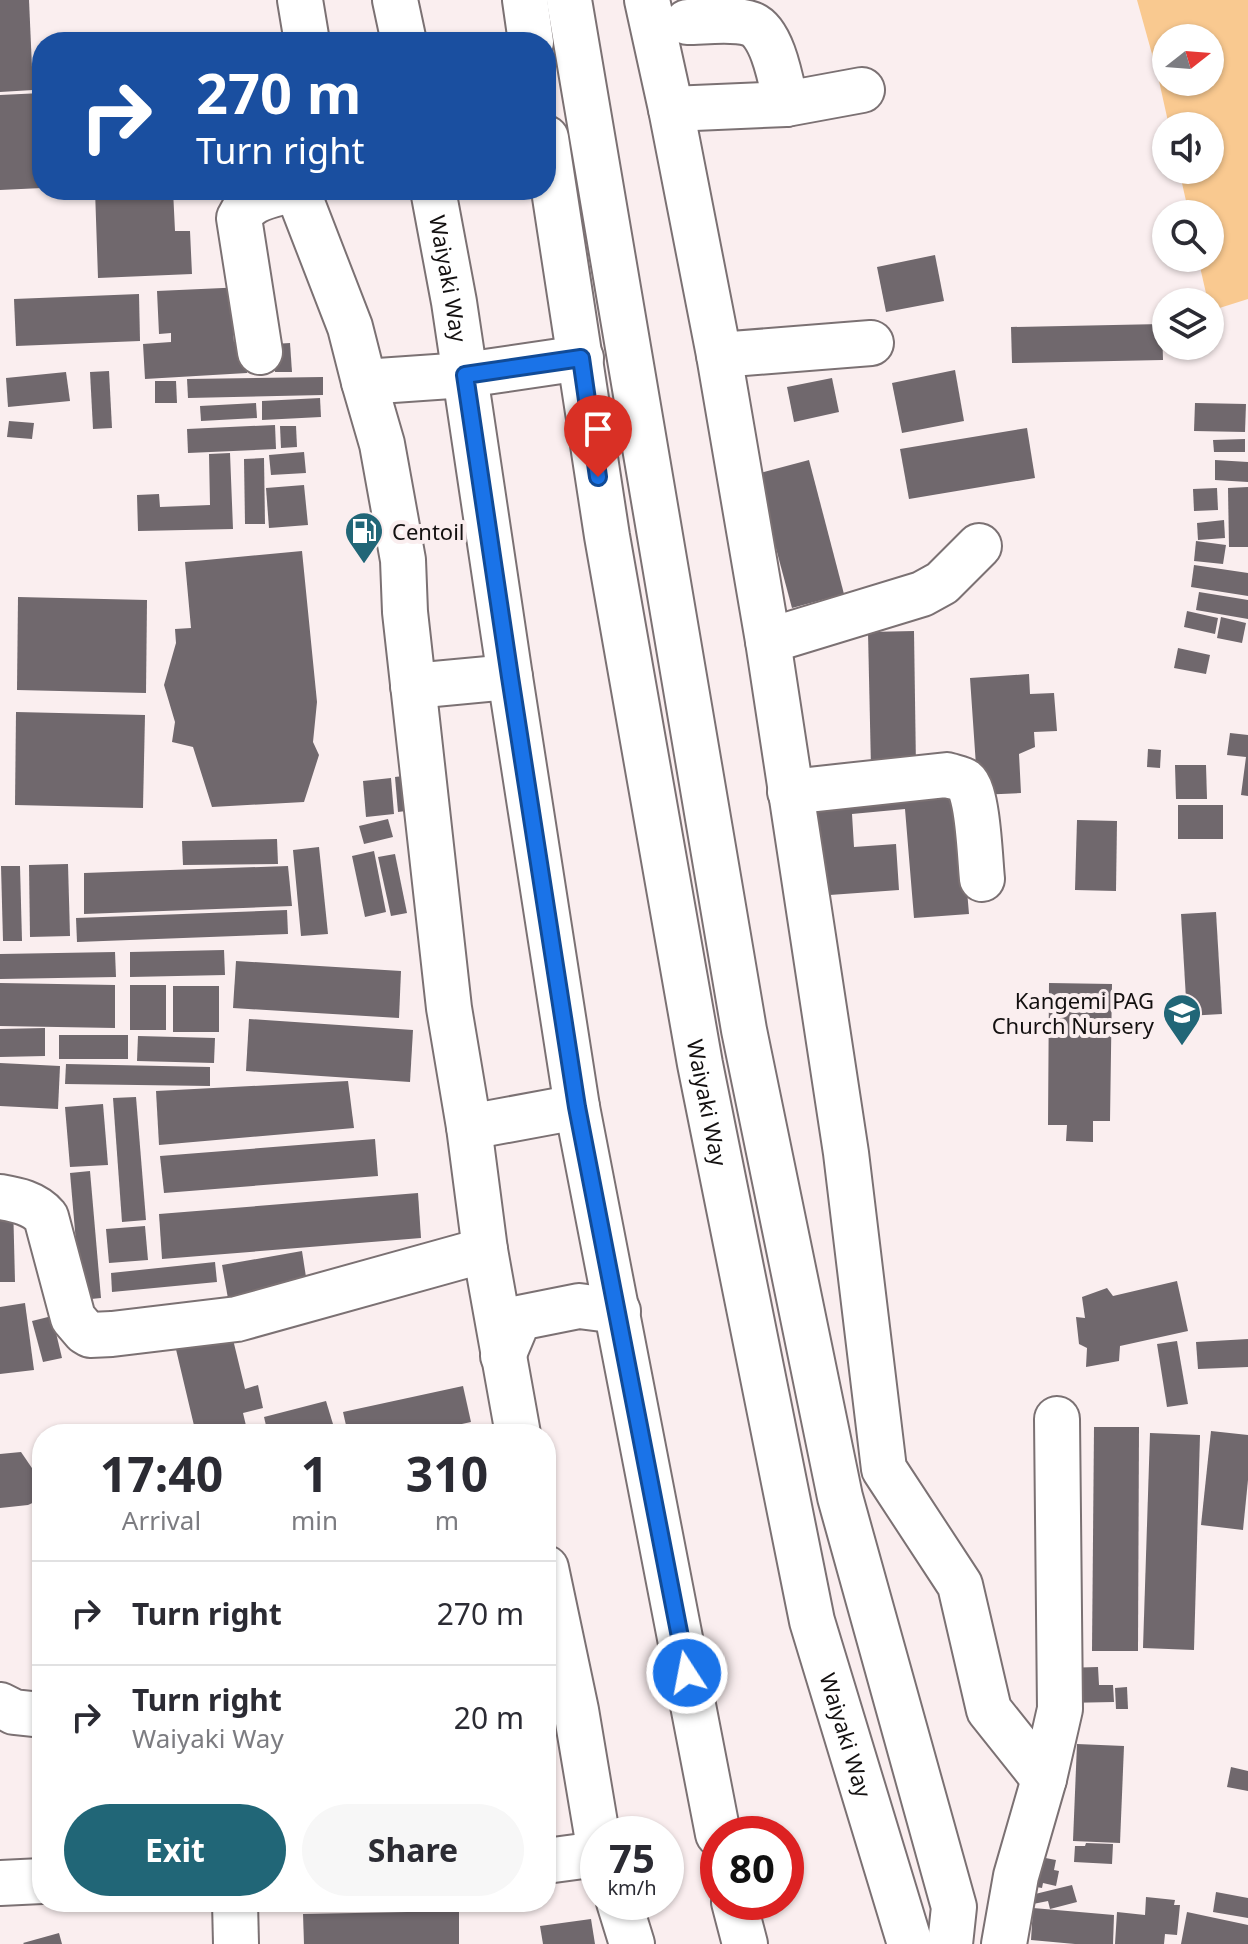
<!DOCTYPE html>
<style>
body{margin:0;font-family:"Noto Sans",sans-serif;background:#f7f7f7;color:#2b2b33;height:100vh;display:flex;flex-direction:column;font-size:30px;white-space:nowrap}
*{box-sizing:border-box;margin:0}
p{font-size:26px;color:#7c7c81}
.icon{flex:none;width:44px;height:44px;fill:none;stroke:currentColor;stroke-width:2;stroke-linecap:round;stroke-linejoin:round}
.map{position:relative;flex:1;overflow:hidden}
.sheet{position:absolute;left:32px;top:1424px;width:524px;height:488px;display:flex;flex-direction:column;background:#fff;border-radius:32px;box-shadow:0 2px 6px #0004}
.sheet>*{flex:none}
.hud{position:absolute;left:32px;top:32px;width:524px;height:168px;border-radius:32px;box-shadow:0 2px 6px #0004;background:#1a4fa0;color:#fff;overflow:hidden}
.needle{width:52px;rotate:73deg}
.buttons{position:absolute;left:1152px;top:24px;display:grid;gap:16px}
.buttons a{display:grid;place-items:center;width:72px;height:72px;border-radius:50%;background:#fff;box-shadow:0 2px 6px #0004;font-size:40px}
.speed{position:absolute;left:580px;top:1816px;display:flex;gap:16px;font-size:40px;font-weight:700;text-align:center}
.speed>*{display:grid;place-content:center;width:104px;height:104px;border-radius:50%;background:#fff;box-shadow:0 2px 6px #0004;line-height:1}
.speed small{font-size:20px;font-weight:400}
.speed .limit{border:12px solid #d22;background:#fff;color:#111}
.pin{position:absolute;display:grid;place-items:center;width:68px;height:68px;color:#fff;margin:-82px -34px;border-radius:50% 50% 50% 0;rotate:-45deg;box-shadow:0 0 8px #0007}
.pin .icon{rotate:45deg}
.me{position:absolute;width:88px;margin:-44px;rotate:349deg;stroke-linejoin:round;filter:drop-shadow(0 0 6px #0008)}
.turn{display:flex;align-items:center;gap:28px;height:168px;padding:0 32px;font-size:36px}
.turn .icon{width:104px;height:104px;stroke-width:2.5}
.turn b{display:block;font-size:56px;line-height:68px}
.eta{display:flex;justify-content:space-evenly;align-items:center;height:136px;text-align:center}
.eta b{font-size:48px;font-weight:700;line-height:56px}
.button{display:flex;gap:16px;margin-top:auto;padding:16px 32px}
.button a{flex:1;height:92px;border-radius:48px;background:#216677;color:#fff;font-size:32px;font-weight:700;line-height:92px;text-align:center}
.button a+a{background:#f7f7f7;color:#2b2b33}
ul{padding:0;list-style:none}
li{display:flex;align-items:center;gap:24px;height:104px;padding:0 32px;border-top:2px solid #e1e1e2}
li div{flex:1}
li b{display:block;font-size:30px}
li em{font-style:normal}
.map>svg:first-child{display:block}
.grass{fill:#f9c990;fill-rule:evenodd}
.building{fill:#70686d}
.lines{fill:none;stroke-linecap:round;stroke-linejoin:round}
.minor-casing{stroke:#7b7173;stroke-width:48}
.highway-casing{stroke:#7b7173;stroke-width:48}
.minor{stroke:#fff;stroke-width:44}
.highway{stroke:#fff;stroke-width:44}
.route-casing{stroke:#114b97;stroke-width:20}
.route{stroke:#1a73e8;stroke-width:14}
.labels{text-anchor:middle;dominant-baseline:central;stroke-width:8;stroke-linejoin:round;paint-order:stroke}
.street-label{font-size:22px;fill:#131010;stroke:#faeeef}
.poi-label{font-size:22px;fill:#131010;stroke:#faeeef;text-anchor:start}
</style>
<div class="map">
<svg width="1248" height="1944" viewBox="0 0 1248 1944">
<rect width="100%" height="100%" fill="#faeeef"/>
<!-- grass -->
<path class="grass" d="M1137,0H1248V299L1210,311V302H1208L1198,258H1210V214H1189L1179,170H1210V126H1169L1157,72ZM1166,38H1210V82H1166Z"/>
<!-- building -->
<g class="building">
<polygon points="0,0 29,0 33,90 0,92"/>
<polygon points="42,93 42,188 0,190 0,95"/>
<polygon points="95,190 173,190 175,231 190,231 192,274 98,278"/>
<polygon points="935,255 944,301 886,312 877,267"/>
<polygon points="245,287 248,329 233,330 234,342 246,341 247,373 145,379 143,344 171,342 171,333 159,334 157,291"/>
<polygon points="139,294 140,341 16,346 14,299"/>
<polygon points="1162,324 1163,360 1012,363 1011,327"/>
<polygon points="290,343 292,372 275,372 273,344"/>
<polygon points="955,370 964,421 902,433 892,383"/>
<polygon points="109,371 112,428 93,429 90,372"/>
<polygon points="66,372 70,401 8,407 6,378"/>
<polygon points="323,377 323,395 188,398 187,379"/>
<polygon points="832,378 839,412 794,422 787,387"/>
<polygon points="155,381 176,381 177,403 155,403"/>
<polygon points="320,398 321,417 262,420 262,401"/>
<polygon points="256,403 257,418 201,421 200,406"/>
<polygon points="1195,403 1246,404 1245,432 1194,431"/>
<polygon points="9,421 34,423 32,439 7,437"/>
<polygon points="275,425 276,449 188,453 187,429"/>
<polygon points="280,426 296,426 297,447 281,448"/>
<polygon points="1027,428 1035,478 909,499 900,449"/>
<polygon points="1245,439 1245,452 1214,452 1213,440"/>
<polygon points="304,452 306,473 271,475 269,455"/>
<polygon points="230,453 233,529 138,531 137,495 159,494 160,507 210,505 209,454"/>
<polygon points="264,458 265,524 245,524 244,459"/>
<polygon points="809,460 844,594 792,608 756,474"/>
<polygon points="1215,460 1248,462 1248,482 1215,480"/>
<polygon points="304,485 308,525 269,528 266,488"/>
<polygon points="1248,487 1248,547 1229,547 1228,488"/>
<polygon points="1217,488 1218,510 1194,511 1193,489"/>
<polygon points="1224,520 1225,538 1198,540 1197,523"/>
<polygon points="1196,541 1226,545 1223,564 1194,561"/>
<polygon points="302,551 317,702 313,742 319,755 304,802 212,807 193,747 172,742 175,722 164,685 176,643 175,629 191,628 185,562"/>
<polygon points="1194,565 1248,573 1248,596 1191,587"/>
<polygon points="1199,592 1248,600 1248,619 1196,610"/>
<polygon points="18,597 147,600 146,693 17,690"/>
<polygon points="1187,611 1218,618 1215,634 1184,627"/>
<polygon points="1221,617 1246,623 1242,643 1217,638"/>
<polygon points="914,631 916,768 871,768 868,632"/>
<polygon points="1178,648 1210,655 1206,674 1174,668"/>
<polygon points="1029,674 1030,694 1054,693 1057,731 1034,732 1035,747 1019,754 1021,793 978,795 970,678"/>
<polygon points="16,712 145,715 143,808 15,805"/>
<polygon points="1230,733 1248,735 1248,796 1241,795 1246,757 1227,755"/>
<polygon points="1148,749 1161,750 1160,768 1147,767"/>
<polygon points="1175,765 1206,765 1207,799 1176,799"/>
<polygon points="411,775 414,810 398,812 395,777"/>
<polygon points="391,778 394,814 366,817 363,781"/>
<polygon points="958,784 969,914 914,918 905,809 852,814 854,847 896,844 899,890 816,896 808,796"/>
<rect x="1178" y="805" width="45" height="34"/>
<polygon points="388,819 393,837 364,844 359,826"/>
<polygon points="1077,820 1117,821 1116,891 1075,890"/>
<polygon points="277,839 278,864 183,865 182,841"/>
<polygon points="319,847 328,934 301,936 293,850"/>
<polygon points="374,851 386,912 365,917 352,856"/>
<polygon points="395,854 407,913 391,916 378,857"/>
<polygon points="68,864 70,936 30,937 29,865"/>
<polygon points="1,866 20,866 22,941 3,941"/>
<polygon points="288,866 292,906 84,914 84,873"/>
<polygon points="287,910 288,934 77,942 76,918"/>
<polygon points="1216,912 1222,1014 1187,1016 1181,914"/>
<polygon points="224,950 225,975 130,977 130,952"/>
<polygon points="115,952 116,977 0,979 0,954"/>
<polygon points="236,961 401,971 399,1018 233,1008"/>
<polygon points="0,983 115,985 115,1028 0,1026"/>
<polygon points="1049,983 1112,984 1110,1121 1093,1121 1093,1142 1066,1141 1067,1125 1048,1125"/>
<rect x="130" y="985" width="36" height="45"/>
<rect x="173" y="986" width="46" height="46"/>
<polygon points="249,1019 413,1030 410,1082 246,1071"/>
<polygon points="45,1028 45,1056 0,1057 0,1029"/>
<rect x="59" y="1035" width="69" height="24"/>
<polygon points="138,1036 215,1038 214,1063 137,1061"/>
<polygon points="0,1063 60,1066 58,1109 0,1106"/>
<polygon points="66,1064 210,1067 210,1086 65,1084"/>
<polygon points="348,1081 354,1128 159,1145 156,1091"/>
<polygon points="136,1097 146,1220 122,1222 113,1098"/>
<polygon points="103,1104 108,1165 70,1167 65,1107"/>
<polygon points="375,1139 378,1176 164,1193 160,1156"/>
<polygon points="90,1171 101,1298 81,1300 70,1173"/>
<polygon points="418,1193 421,1238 162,1259 159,1214"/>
<polygon points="13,1202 15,1282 0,1282 0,1203"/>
<polygon points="145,1226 148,1260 109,1263 106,1229"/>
<polygon points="302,1251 308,1290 229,1304 222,1265"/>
<polygon points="215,1262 217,1282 112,1292 111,1273"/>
<polygon points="1177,1281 1188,1331 1120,1346 1119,1361 1086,1367 1087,1348 1079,1344 1076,1317 1085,1318 1082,1297 1107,1288 1113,1296"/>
<polygon points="25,1303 34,1370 0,1374 0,1307"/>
<polygon points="52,1316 62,1358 43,1362 32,1321"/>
<polygon points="230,1327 245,1389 258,1385 263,1408 243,1413 248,1434 196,1434 174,1341"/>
<polygon points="1248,1339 1248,1367 1198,1369 1196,1342"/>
<polygon points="1177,1341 1188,1404 1167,1407 1157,1344"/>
<polygon points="463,1386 471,1422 416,1434 348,1434 343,1412"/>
<polygon points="326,1401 336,1434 268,1434 264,1417"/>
<polygon points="1094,1427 1139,1427 1138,1651 1092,1651"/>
<polygon points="1211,1431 1248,1435 1248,1480 1243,1530 1201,1525"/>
<polygon points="1150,1433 1200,1435 1194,1650 1143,1648"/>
<polygon points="21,1452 34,1471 39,1500 28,1505 0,1508 0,1454"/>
<polygon points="1098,1667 1099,1685 1113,1685 1114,1702 1064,1703 1063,1668"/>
<polygon points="1127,1687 1128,1709 1116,1709 1115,1688"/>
<polygon points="1077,1744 1124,1746 1120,1843 1073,1841"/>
<polygon points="1231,1767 1248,1771 1248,1791 1227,1787"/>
<polygon points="1086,1843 1113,1844 1112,1864 1074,1862 1075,1846 1085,1846"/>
<polygon points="1035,1856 1056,1860 1054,1870 1059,1871 1056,1886 1043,1883 1042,1888 1025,1885"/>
<polygon points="1072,1885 1077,1902 1050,1909 1048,1901 1033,1904 1031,1895"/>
<polygon points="1216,1892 1248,1898 1248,1918 1213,1912"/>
<polygon points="1146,1897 1175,1900 1174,1905 1180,1905 1177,1935 1165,1934 1164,1944 1115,1944 1117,1912 1145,1915"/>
<polygon points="1033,1908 1114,1915 1113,1944 1075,1944 1031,1940"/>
<polygon points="459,1911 459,1944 304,1944 303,1914"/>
<polygon points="1187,1912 1248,1925 1248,1944 1181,1944"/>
<polygon points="591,1919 595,1944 543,1944 540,1926"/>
<polygon points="59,1933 62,1944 24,1944 23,1943"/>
</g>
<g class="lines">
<!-- minor casing -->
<g class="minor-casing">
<g id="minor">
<polyline points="300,0 307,42"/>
<polyline points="647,0 671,109 719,355 768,641 846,1153 884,1469 960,1585 989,1710 1044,1779"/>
<path d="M687,22C704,22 735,18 751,24C773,32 781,82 786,104"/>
<polyline points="671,109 786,104 862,90"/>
<polyline points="297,190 350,327 364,382 382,444 403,560 405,612 449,1008 469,1127 485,1250 518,1434"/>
<path d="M260,352L239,218C248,198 270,196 290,190"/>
<polyline points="719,355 871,343"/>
<polyline points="364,382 465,375"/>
<polyline points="768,641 922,594 942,583 979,546"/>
<polyline points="413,686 510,677"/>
<path d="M790,792L947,775C952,777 961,778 965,781C978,791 980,861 982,879"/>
<polyline points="469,1127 577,1107"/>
<path d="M0,1197C17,1200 34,1203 46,1217L73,1318L85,1332L90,1335L112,1334L237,1319L485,1250"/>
<polyline points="503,1356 519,1318 579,1306 618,1311"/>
<polyline points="546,1568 576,1710 598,1841"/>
<polyline points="0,1705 14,1712 42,1715"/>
<polyline points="546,1861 598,1854"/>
<polyline points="0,1883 42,1881"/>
<polyline points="235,1902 236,1944"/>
<polyline points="619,1902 632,1944"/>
<polyline points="1004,1944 1016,1876 1044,1779 1060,1709 1057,1419"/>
</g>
</g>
<!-- highway casing -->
<g class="highway-casing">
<g id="highway">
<polyline points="395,0 404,42"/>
<polyline points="525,0 531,42"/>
<polyline points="569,0 744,1030 840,1497 954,1907 950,1944"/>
<path id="s1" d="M546,138L607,536L700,1064L812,1621L910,1944"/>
<path id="s2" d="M433,190L454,302L510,677L577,1107L718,1834"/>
<polyline points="465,375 581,358"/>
<polyline points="734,1902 745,1944"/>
</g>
</g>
<!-- minor -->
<use href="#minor" class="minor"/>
<!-- highway -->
<use href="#highway" class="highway"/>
</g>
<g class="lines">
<!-- route casing -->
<g class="route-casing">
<polyline id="route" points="598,477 581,358 465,375 510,677 577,1107 687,1673"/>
</g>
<!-- route -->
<use href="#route" class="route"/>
</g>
<!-- icons -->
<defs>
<g id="fuel-pin" transform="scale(2)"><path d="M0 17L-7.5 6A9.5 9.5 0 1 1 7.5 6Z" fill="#216677" stroke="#faeeef"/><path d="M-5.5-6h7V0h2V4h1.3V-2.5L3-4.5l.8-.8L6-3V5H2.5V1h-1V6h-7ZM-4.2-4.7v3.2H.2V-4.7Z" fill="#fff"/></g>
<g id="school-pin" transform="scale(2)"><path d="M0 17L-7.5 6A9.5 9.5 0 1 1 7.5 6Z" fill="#216677" stroke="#faeeef"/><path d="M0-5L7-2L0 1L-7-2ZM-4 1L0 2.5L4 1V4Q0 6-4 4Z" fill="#fff"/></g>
</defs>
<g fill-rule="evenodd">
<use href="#fuel-pin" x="364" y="531"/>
<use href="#school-pin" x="1182" y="1013"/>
</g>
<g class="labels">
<!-- street labels -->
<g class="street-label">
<text stroke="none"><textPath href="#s2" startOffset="90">Waiyaki Way</textPath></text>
<text stroke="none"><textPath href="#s1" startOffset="978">Waiyaki Way</textPath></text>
<text stroke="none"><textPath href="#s1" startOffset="1626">Waiyaki Way</textPath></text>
</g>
<!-- poi labels -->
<g class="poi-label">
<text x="392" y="531">Centoil</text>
<text x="1154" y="1000" text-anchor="end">Kangemi PAG<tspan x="1154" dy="25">Church Nursery</tspan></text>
</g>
</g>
</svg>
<div class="buttons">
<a><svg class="needle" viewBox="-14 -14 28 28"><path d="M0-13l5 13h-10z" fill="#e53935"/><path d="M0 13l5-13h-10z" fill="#7c7c81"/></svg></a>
<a><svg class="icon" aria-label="sound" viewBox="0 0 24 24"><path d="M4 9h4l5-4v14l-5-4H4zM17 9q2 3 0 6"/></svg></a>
<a><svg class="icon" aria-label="search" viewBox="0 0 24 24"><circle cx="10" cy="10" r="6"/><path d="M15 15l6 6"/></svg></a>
<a><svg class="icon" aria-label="layers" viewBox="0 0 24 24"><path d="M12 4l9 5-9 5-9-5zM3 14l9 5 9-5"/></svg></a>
</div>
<div class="speed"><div>75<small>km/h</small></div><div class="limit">80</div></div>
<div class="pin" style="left:598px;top:477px;background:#d93025"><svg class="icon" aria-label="arrive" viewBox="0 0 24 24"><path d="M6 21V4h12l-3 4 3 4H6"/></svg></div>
<svg class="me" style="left:687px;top:1673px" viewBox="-20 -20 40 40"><circle r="17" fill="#1a73e8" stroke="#fff" stroke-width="3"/><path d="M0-11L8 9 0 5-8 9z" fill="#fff"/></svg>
<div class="hud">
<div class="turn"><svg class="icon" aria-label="right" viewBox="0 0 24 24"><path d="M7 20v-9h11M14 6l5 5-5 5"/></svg><div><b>270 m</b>Turn right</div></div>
</div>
<section class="sheet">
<div class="eta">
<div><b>17:40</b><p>Arrival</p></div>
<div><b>1</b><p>min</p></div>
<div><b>310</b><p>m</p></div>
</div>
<ul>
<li><svg class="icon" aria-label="right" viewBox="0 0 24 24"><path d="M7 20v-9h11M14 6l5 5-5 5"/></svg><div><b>Turn right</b></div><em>270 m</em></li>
<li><svg class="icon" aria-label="right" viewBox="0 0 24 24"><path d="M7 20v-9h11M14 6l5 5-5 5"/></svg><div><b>Turn right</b><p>Waiyaki Way</p></div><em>20 m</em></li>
</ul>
<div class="button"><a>Exit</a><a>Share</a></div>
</section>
</div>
